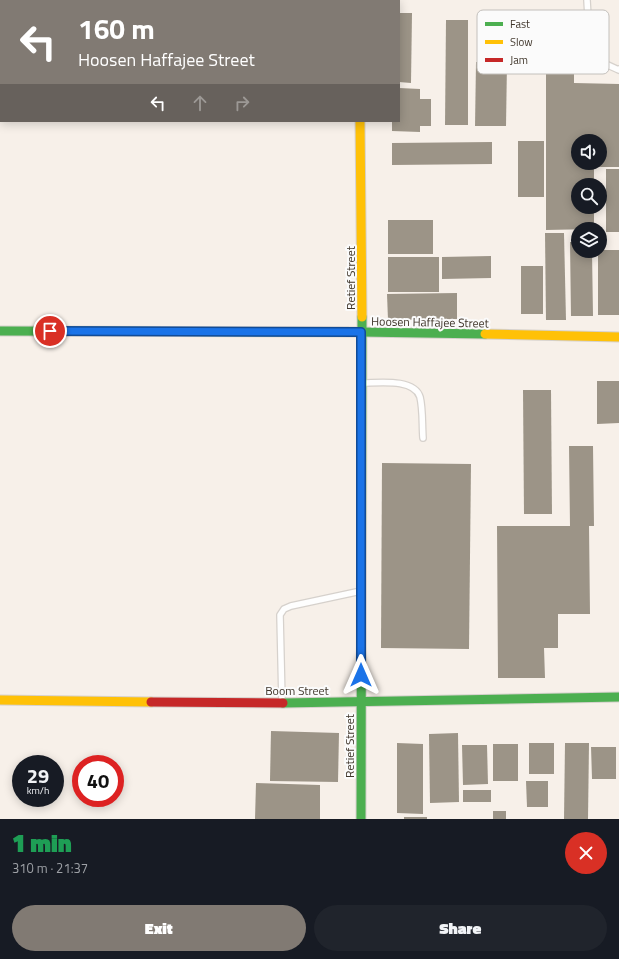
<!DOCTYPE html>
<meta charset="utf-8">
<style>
body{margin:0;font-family:"Titillium Web",sans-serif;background:#20242c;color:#f1f3f6;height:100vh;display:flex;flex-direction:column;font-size:15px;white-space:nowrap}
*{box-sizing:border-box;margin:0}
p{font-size:13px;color:#9ea1a6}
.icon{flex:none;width:22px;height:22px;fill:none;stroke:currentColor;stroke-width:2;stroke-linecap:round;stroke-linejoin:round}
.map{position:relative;height:819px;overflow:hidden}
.side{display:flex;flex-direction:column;background:#171b24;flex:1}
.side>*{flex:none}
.hud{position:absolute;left:0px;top:0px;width:400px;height:122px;box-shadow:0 2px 10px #0003;background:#817a73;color:#fff;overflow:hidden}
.fabs{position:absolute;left:571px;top:134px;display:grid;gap:8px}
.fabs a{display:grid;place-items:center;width:36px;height:36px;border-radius:50%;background:#171b24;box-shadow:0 2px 10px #0003;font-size:20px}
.speed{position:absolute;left:12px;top:755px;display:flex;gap:8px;font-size:20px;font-weight:700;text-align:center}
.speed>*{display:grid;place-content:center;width:52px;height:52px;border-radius:50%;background:#171b24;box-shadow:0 2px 10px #0003;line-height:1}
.speed small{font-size:10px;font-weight:400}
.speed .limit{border:6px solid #d22;background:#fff;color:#111}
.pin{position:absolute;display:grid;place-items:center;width:34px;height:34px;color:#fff;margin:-17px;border:2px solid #fff;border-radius:50%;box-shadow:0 1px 4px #0007}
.me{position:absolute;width:44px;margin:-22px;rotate:0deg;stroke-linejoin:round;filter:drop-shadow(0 0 3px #0008)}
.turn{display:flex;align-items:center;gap:14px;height:84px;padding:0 12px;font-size:18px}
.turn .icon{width:52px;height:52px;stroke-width:2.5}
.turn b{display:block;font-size:28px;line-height:34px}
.lanes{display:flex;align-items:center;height:38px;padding:0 12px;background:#0003;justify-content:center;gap:20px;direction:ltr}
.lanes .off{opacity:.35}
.round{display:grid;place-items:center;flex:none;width:42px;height:42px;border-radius:21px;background:#20242c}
.summary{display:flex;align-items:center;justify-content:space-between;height:68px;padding:0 12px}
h1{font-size:24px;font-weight:800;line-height:30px;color:#1e9e55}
.action{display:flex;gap:8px;margin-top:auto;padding:8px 12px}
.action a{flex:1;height:46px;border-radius:24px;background:#817a73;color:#fff;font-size:16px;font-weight:800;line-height:46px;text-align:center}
.action a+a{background:#20242c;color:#f1f3f6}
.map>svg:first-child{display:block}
.built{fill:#f7f0e9;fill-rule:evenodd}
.building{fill:#9c9487;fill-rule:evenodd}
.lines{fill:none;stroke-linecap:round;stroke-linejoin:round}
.lane-casing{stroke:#d6d1cc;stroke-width:8}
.fast-casing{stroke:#d6d1cc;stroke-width:11}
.slow-casing{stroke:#d6d1cc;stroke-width:11}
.jam-casing{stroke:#d6d1cc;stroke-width:11}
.lane{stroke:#fefefe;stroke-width:5.5}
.fast{stroke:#4caf50;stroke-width:9}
.slow{stroke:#ffc107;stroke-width:9}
.jam{stroke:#c62828;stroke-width:9}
.route-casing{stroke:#114b97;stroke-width:10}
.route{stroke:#1a73e8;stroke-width:7}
.labels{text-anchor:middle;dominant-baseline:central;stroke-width:4;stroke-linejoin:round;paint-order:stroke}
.street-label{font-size:12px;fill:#3f352a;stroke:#fbfbfb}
.key{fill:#fbfbfb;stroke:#c3c0bc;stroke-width:1}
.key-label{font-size:11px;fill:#3f352a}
</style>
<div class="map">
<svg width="619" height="819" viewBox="0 0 619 819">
<rect width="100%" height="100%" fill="#fbfbfb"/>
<!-- built -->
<path class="built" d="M0,0H619V819H0ZM1,1H399V121H1ZM578,141H600V163H578ZM578,185H600V207H578ZM578,229H600V251H578ZM21,764H55V798H21ZM81,764H115V798H81Z"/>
<!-- building -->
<g class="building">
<polygon points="399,13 412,13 411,83 399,82"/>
<polygon points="446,20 468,20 468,125 445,125"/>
<path d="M546,33H574V83L619,84V167H594V185H578V207H594V229L546,230ZM578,141H600V163H578Z"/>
<polygon points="476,62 507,63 506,126 475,126"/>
<polygon points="399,88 420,89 420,99 431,99 431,126 420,126 420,132 392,131 392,121 399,121"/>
<rect x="518" y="141" width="26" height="56"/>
<polygon points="492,142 492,164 392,165 392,143"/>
<rect x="606" y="169" width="13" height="63"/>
<rect x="388" y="220" width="45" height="34"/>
<polygon points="545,233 564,233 566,320 546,320"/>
<polygon points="570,242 578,242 578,251 592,251 593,316 571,316"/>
<polygon points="600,250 619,250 619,315 598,315 598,251 600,251"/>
<polygon points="491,256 491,278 442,279 442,257"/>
<rect x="388" y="257" width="51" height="35"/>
<rect x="521" y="266" width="22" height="48"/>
<polygon points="457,293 457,319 388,320 387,294"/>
<polygon points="597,381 619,381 619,423 597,424"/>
<polygon points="523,390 551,390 552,514 524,514"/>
<polygon points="569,446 593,446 594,526 589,526 590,614 558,614 558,648 544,648 545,678 498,678 497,526 570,526"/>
<polygon points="382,463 471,464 469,649 381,648"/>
<polygon points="271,731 339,733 338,782 270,781"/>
<polygon points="458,733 459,802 430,803 429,734"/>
<polygon points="397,743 423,744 423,814 397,813"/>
<rect x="529" y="743" width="25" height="31"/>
<polygon points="565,743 589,743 588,819 564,819"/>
<rect x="493" y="744" width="25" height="37"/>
<polygon points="462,745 487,745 488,784 463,785"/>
<polygon points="591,747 616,747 616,779 592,779"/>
<polygon points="526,781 548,781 548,807 527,807"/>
<polygon points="256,783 320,785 320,819 255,819"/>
<rect x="463" y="790" width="28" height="12"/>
<rect x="493" y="811" width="13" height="8"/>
<rect x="404" y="817" width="23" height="2"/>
</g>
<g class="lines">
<!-- lane casing -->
<g class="lane-casing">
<g id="lane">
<path d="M587,0L590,51C596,61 608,65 619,70V69"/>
<path d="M363,383C378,383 414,378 420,397C423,409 422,425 423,438"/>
<polyline points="282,702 280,615 284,609 291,606 361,591"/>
</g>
</g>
<!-- fast casing -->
<g class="fast-casing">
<g id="fast">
<polyline points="0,331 361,332 485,334"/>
<polyline points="283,703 619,697"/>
<polyline points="361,819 362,317"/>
</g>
</g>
<!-- slow casing -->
<g class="slow-casing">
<g id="slow">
<polyline points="359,1 360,0"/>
<polyline points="360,121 362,317"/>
<polyline points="485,334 619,337"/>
<polyline points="0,700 151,702"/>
</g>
</g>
<!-- jam casing -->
<g class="jam-casing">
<polyline id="jam" points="151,702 283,703"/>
</g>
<!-- lane -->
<use href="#lane" class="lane"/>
<!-- fast -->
<use href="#fast" class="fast"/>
<!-- slow -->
<use href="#slow" class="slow"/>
<!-- jam -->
<use href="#jam" class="jam"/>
</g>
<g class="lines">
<!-- route casing -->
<g class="route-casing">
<polyline id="route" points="50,331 361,332 361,675"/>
</g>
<!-- route -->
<use href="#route" class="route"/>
</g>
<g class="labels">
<!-- street labels -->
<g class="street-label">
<text transform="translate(350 278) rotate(-90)">Retief Street</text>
<text transform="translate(430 322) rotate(1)">Hoosen Haffajee Street</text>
<text x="297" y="690">Boom Street</text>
<text transform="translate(349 746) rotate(-90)">Retief Street</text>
</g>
</g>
<!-- legend -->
<rect x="477" y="10" width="132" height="64" rx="6" class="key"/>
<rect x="485" y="22" width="18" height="4" fill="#4caf50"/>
<rect x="485" y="40" width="18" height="4" fill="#ffc107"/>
<rect x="485" y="58" width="18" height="4" fill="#c62828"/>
<g class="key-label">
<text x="510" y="28">Fast</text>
<text x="510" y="46">Slow</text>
<text x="510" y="64">Jam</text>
</g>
</svg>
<div class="fabs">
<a><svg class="icon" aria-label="sound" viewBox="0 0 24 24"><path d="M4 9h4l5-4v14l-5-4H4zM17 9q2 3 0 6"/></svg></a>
<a><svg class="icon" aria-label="search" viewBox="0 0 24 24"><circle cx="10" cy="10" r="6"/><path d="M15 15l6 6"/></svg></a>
<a><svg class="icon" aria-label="layers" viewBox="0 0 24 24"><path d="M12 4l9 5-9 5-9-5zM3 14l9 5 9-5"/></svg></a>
</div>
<div class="speed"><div>29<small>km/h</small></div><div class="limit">40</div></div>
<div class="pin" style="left:50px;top:331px;background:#d93025"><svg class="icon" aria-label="arrive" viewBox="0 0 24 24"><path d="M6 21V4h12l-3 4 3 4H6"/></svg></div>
<svg class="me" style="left:361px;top:675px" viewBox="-20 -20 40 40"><path d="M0-17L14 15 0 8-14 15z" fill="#1a73e8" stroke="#fff" stroke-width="4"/></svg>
<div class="hud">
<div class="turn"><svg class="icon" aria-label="left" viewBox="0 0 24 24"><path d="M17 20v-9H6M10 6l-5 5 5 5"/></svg><div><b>160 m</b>Hoosen Haffajee Street</div></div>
<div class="lanes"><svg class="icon" aria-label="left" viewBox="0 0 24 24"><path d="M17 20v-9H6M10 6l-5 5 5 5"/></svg><svg class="icon off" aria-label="ahead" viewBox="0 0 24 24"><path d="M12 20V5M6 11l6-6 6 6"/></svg><svg class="icon off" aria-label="right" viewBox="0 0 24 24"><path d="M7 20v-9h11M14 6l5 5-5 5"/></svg></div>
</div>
</div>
<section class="side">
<div class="summary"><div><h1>1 min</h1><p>310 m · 21:37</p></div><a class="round" style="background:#d93025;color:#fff"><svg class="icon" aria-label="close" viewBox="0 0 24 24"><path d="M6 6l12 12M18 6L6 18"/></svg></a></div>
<div class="action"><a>Exit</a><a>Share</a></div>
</section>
